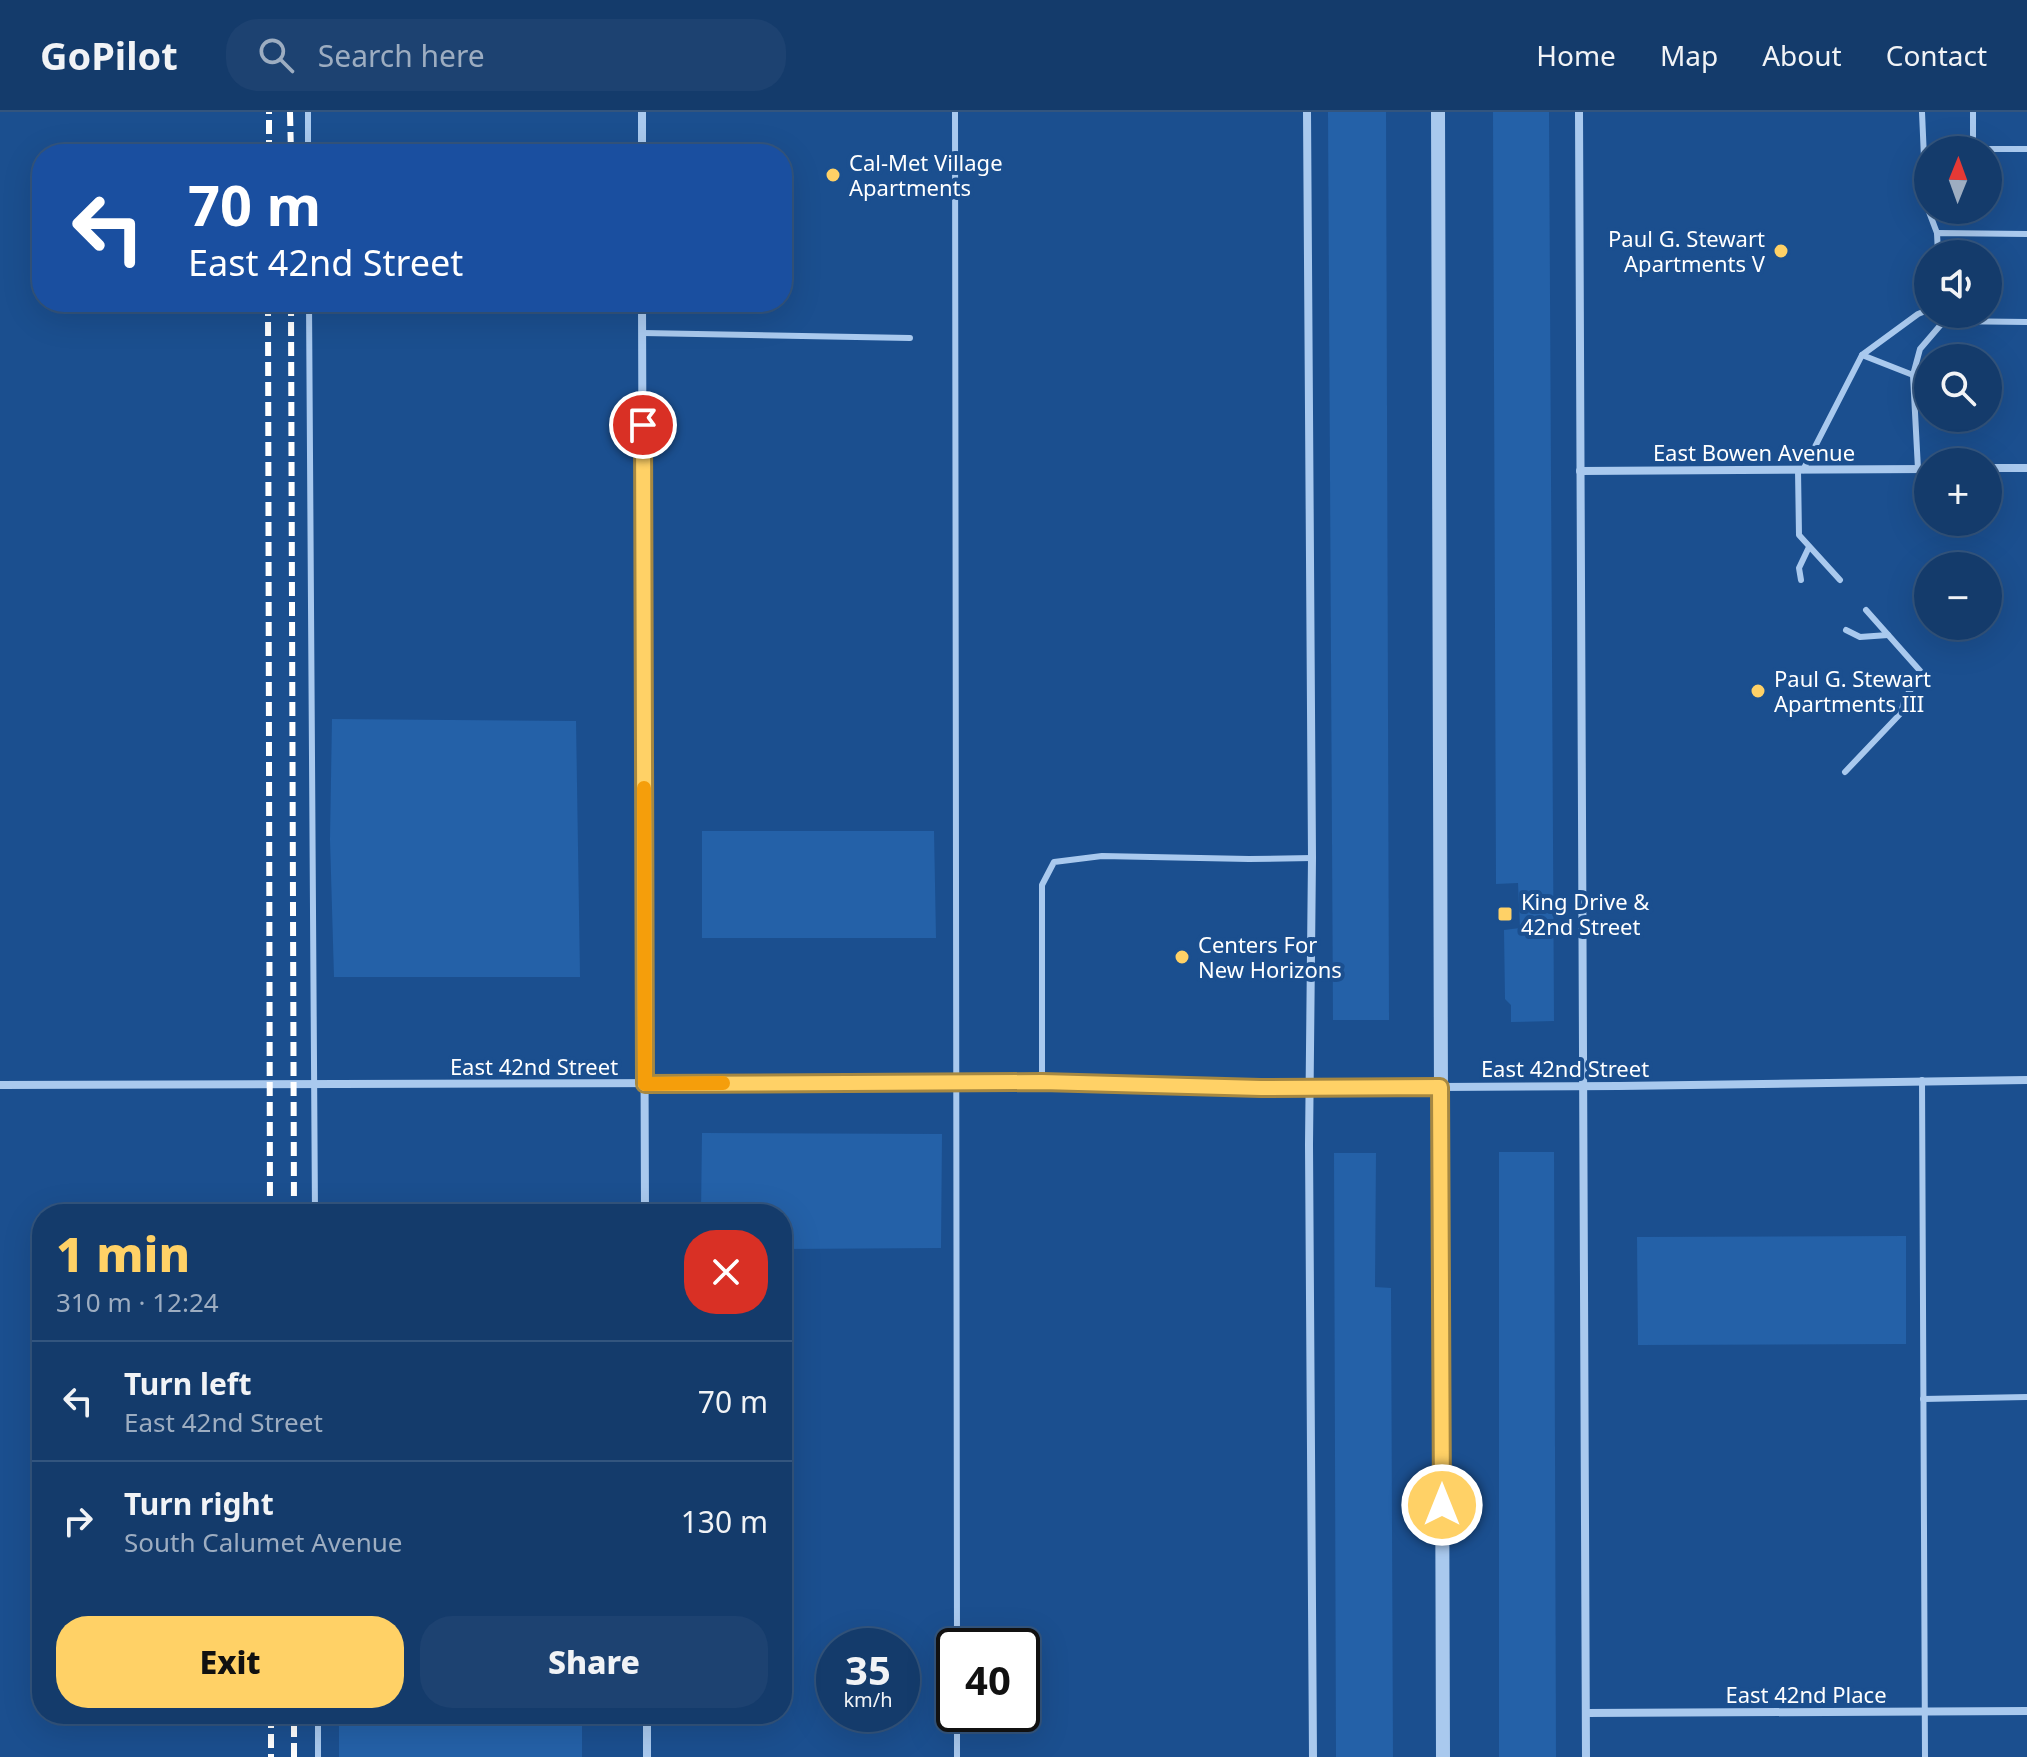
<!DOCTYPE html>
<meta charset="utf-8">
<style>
body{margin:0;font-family:"Noto Sans",sans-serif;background:#1d4271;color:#f1f3f6;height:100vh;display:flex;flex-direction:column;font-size:30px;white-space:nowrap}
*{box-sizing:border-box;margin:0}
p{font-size:26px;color:#9dadc1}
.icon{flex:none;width:44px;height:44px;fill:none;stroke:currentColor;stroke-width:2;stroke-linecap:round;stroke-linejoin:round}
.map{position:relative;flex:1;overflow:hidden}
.panel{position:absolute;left:32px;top:1092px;width:760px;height:520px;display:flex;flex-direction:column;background:#143b6b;border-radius:32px;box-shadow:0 8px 32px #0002,0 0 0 2px #33557e}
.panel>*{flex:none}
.hud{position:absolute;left:32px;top:32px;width:760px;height:168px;border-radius:32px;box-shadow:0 8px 32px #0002,0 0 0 2px #33557e;background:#1a4fa0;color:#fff;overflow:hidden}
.needle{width:52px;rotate:1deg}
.fabs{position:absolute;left:1914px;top:24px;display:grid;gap:16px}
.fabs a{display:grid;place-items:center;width:88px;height:88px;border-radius:50%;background:#143b6b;box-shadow:0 8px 32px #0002,0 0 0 2px #33557e;font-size:40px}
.speed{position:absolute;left:816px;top:1516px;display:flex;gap:16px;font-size:40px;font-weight:700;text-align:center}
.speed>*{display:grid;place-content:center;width:104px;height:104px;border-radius:50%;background:#143b6b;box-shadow:0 8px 32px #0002,0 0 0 2px #33557e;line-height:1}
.speed small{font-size:20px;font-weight:400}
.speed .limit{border:4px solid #111;border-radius:12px;background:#fff;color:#111}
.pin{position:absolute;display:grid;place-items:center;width:68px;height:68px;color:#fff;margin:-34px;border:4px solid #fff;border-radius:50%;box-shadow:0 2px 8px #0007}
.me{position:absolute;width:88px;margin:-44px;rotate:0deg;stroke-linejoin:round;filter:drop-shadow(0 0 6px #0008)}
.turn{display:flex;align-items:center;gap:28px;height:168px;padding:0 24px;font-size:36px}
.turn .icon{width:104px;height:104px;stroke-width:2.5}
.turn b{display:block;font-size:56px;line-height:68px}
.round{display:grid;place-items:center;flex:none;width:84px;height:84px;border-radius:32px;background:#1d4271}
.headline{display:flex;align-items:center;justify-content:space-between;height:136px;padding:0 24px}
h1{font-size:48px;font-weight:800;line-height:60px;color:#ffd166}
.action{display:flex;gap:16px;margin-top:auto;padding:16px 24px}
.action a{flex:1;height:92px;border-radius:32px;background:#ffd166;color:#111;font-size:32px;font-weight:800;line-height:92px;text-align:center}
.action a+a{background:#1d4271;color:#f1f3f6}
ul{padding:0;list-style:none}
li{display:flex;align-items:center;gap:24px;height:120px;padding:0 24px;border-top:2px solid #33557e}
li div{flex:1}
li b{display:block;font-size:30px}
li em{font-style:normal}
header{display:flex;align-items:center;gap:48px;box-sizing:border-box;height:112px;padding:0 40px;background:#143b6b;border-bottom:2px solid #33557e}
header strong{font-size:38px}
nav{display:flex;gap:44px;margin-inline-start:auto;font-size:28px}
.search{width:560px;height:72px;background:#1d4271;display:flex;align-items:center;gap:20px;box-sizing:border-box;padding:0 28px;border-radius:32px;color:#9dadc1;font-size:30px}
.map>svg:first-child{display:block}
.green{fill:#2461a8}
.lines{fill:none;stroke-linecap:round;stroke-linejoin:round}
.service{stroke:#a9c9ee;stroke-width:6}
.minor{stroke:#a9c9ee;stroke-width:8}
.tertiary{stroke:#a9c9ee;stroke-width:14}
.rail{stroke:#fff;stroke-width:6;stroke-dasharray:14 6;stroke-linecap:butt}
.route-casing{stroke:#a68842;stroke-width:20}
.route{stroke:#ffd166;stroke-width:14}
.slow{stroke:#f59e0b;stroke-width:14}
.poi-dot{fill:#ffd166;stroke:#1b4f8f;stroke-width:3}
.labels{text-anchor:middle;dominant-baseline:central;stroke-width:8;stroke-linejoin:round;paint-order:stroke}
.poi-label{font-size:22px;fill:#fff;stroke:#1b4f8f;text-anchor:start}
.street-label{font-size:22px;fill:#fff;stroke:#1b4f8f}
</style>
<header>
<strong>GoPilot</strong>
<div class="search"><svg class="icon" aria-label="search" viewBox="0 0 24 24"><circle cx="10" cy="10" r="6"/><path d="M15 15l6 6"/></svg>Search here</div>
<nav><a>Home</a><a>Map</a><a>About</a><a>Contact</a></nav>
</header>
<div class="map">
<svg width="2027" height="1645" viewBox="0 0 2027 1645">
<rect width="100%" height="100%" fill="#1b4f8f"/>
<!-- green -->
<g class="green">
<polygon points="1328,0 1386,0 1389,908 1333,908"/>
<polygon points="1493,0 1549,0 1554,909 1511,910 1511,893 1505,887 1504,818 1520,816 1518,771 1496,772"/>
<polygon points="332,607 576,609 580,865 334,865 330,727"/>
<polygon points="702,719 934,719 936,826 702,826"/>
<polygon points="702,1021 942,1022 941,1136 782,1137 782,1102 701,1102"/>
<polygon points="1499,1040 1554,1040 1556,1645 1499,1645"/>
<polygon points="1334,1041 1376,1041 1375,1175 1391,1176 1393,1645 1336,1645"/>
<polygon points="1906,1124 1906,1232 1638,1233 1637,1125"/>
<rect x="339" y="1602" width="243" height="43"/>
</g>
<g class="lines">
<!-- service -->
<g class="service">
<polyline points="308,0 308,42"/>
<polyline points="955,0 957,1534"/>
<polyline points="1922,0 1926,92 1937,121"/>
<polyline points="1973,0 1973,37 2027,37"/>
<polyline points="1938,142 1937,121 2027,122"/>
<polyline points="309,190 315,1102"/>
<polyline points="1944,209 2027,210"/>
<polyline points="643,221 910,226"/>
<polyline points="1862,243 1913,263"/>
<polyline points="1918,357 1913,263 1920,237 1944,209 1943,202"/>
<polyline points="1798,358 1799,423 1840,468"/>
<polyline points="1803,358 1862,243 1918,202 1928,198"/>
<polyline points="1801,468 1799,456 1809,435"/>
<polyline points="1846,518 1860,525 1888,523"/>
<polyline points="1845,660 1901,601 1905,586 1922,561 1866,498"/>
<polyline points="1922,968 1925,1645"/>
<polyline points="1042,970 1042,773 1054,750 1102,744 1249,747 1312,746"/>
<polyline points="1923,1287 2027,1285"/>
<polyline points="318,1602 318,1645"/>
<polyline points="957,1602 957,1645"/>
</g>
<!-- minor -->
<g class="minor">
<polyline points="642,0 642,42"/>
<polyline points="1307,0 1312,746 1309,1033 1313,1645"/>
<polyline points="1579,0 1586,1645"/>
<polyline points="642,190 645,1102"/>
<polyline points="1988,356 2027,356"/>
<polyline points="1580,359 1928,357"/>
<polyline points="0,973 1042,970 1261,976 1619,974 2027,968"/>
<polyline points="1586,1601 2027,1599"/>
<polyline points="647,1602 647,1645"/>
</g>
<!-- tertiary -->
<polyline class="tertiary" points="1438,0 1443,1645"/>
<!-- rail -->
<g class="rail">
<polyline points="290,0 291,42"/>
<polyline points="269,42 269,0"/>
<polyline points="268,190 270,1102"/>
<polyline points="291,190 294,1102"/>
<polyline points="271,1602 271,1645"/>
<polyline points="294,1645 294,1602"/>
</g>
</g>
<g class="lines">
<!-- route casing -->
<g class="route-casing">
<polyline id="route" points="643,313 645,972 1042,970 1261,976 1440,975 1442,1393"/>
</g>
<!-- route -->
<use href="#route" class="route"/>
<!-- slow -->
<polyline class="slow" points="644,676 645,972 723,971"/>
</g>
<!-- markers -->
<g class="poi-dot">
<circle cx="833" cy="63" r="8"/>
<circle cx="1781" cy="139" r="8"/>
<circle cx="1758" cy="579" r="8"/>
<rect x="1497" y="794" width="16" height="16" rx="4"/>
<circle cx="1182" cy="845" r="8"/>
</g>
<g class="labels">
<!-- poi labels -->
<g class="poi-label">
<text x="849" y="50">Cal-Met Village<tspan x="849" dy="25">Apartments</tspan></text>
<text x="1765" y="126" text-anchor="end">Paul G. Stewart<tspan x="1765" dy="25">Apartments V</tspan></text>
<text x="1774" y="566">Paul G. Stewart<tspan x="1774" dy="25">Apartments III</tspan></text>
<text x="1521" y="789">King Drive &amp;<tspan x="1521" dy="25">42nd Street</tspan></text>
<text x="1198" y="832">Centers For<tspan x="1198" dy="25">New Horizons</tspan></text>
</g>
<!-- street labels -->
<g class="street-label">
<text x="1754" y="340">East Bowen Avenue</text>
<text x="534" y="954">East 42nd Street</text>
<text x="1565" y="956">East 42nd Street</text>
<text x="1806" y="1582">East 42nd Place</text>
</g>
</g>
</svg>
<div class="fabs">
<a><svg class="needle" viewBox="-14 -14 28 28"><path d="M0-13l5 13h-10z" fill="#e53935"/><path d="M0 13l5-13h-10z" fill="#9dadc1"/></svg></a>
<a><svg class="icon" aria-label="sound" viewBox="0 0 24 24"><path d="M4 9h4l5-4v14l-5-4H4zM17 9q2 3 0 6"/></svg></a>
<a><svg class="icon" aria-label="search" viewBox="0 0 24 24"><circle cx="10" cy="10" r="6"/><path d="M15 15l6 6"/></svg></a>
<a>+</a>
<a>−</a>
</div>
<div class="speed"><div>35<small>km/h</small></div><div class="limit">40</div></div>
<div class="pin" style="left:643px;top:313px;background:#d93025"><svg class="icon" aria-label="arrive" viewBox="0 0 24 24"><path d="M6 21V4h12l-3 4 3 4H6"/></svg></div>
<svg class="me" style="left:1442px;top:1393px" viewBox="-20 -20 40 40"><circle r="17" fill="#ffd166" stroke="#fff" stroke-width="3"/><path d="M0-11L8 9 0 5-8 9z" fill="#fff"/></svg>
<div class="hud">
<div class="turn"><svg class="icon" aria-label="left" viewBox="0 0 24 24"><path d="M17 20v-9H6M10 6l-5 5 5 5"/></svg><div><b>70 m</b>East 42nd Street</div></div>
</div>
<section class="panel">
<div class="headline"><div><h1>1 min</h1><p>310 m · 12:24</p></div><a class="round" style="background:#d93025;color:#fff"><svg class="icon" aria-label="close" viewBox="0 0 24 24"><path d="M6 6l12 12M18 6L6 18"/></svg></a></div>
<ul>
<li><svg class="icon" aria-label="left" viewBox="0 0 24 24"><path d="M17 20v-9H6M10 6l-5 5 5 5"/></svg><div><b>Turn left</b><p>East 42nd Street</p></div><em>70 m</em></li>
<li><svg class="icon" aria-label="right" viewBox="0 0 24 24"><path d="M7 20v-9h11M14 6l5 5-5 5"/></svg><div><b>Turn right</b><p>South Calumet Avenue</p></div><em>130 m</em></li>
</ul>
<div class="action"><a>Exit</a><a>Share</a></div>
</section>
</div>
